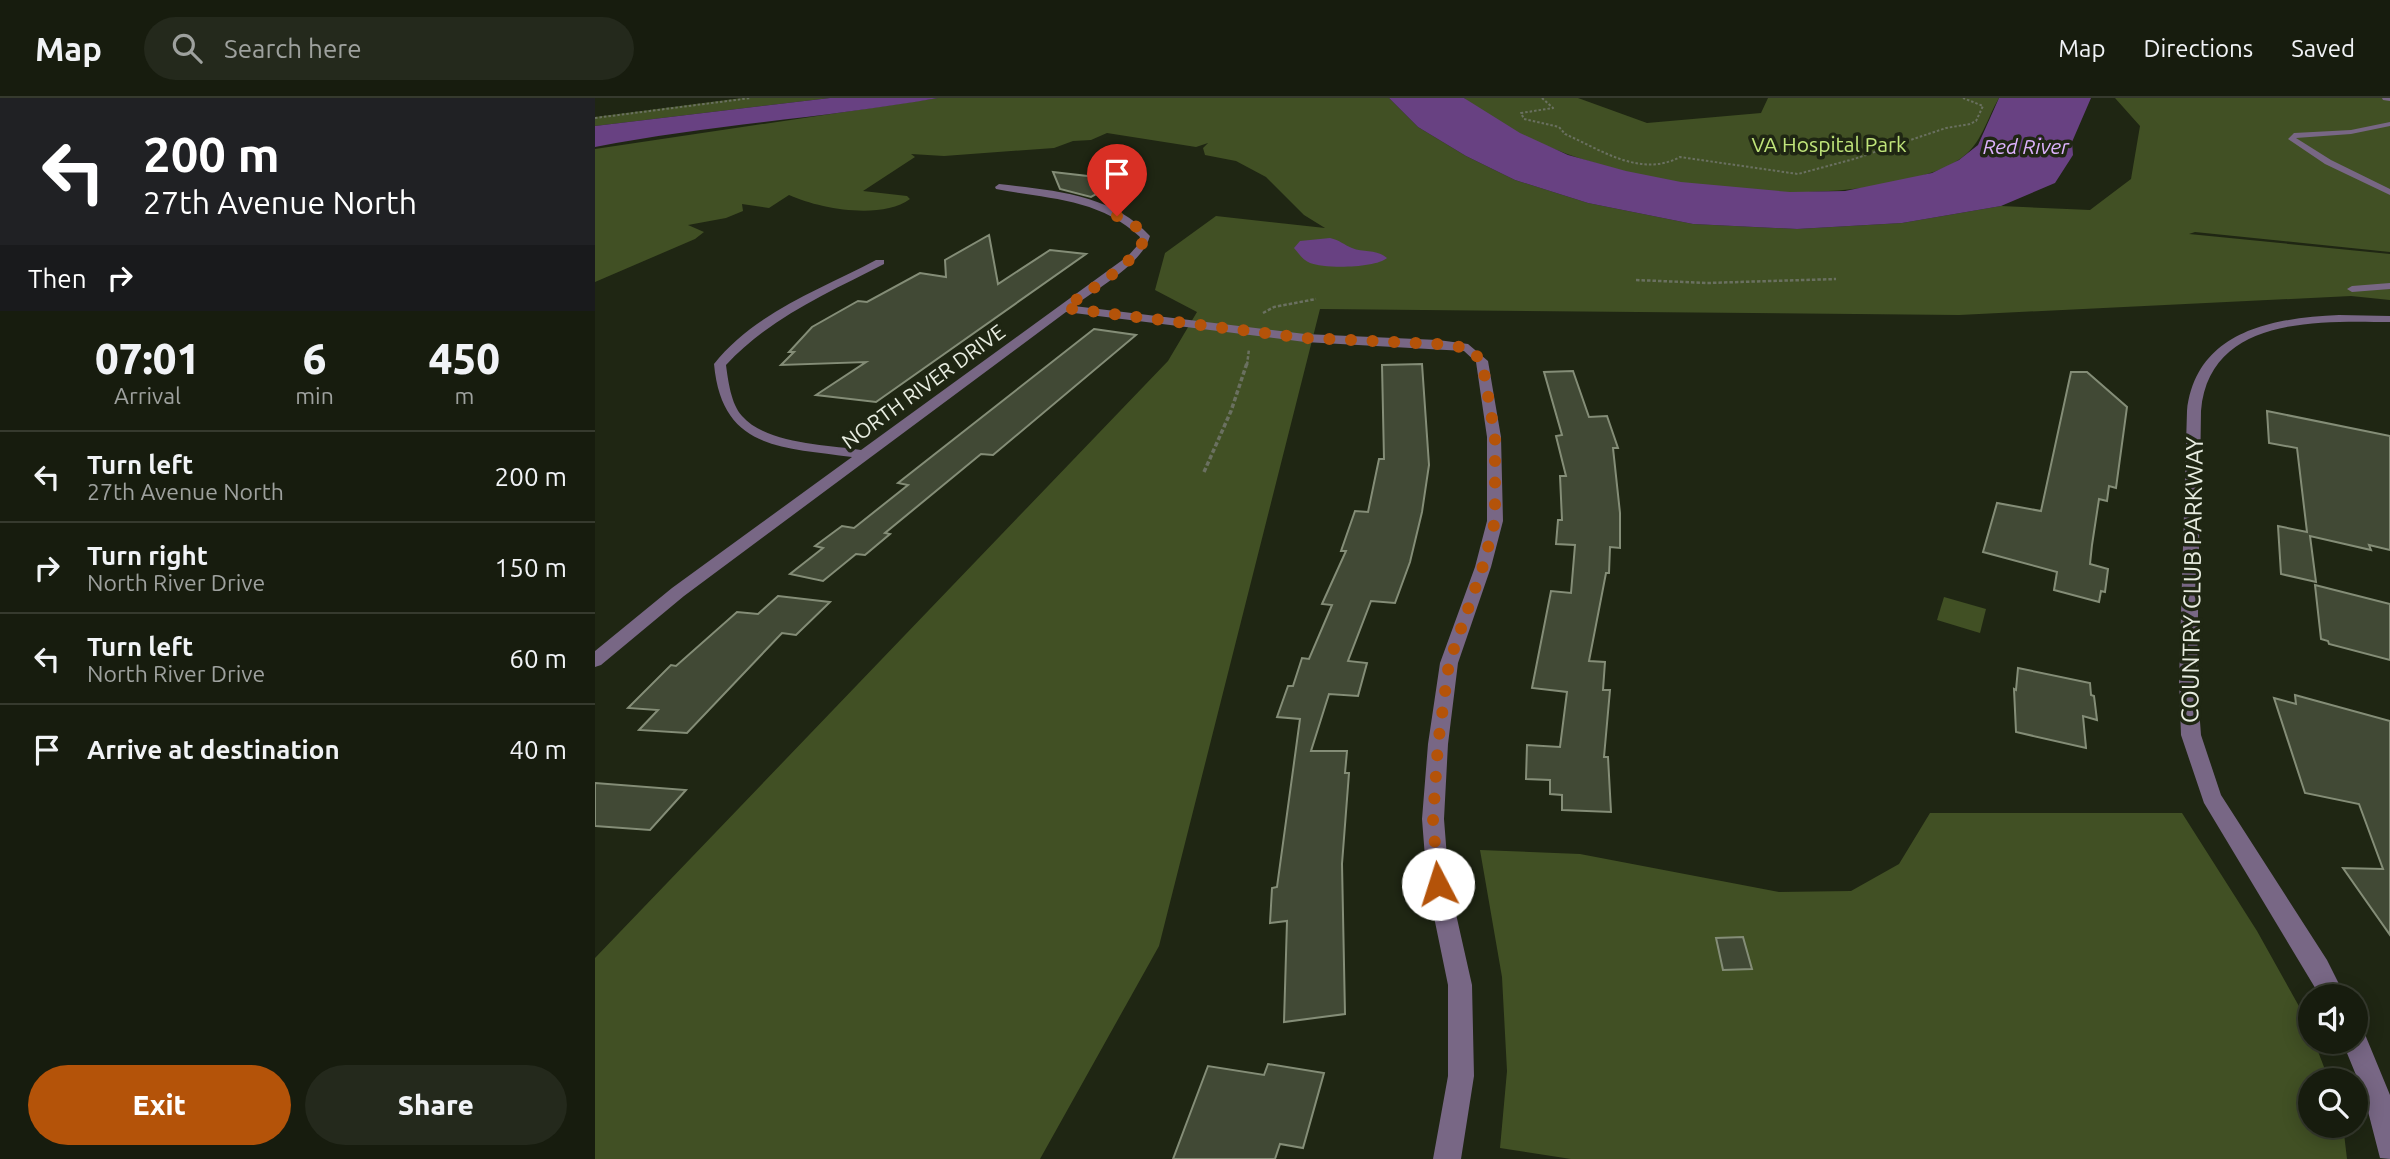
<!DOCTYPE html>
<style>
body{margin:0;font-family:Ubuntu,sans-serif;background:#24291c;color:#f1f3f6;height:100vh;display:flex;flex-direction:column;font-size:26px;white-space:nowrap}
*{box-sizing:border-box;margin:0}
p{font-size:23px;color:#9ea19e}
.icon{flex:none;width:38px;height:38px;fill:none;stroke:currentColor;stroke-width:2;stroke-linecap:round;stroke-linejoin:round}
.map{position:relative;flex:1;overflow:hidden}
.details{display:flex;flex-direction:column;background:#171c0e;width:595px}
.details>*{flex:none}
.hud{background:#202124;color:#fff;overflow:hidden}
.tools{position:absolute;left:1703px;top:886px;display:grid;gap:14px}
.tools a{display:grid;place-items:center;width:70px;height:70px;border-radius:50%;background:#171c0e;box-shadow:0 4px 18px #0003,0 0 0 2px #363a2e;font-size:35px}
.pin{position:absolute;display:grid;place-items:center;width:60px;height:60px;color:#fff;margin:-72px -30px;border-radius:50% 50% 50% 0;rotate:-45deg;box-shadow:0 0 7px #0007}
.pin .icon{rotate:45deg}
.me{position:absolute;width:77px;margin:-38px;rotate:355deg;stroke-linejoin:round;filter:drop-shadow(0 0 5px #0008)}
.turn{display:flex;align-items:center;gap:24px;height:147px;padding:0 28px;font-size:32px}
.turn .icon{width:91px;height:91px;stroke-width:2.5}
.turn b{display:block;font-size:49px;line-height:60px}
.then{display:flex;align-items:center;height:66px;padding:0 28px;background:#0003;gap:14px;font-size:26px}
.eta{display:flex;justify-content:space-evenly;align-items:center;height:119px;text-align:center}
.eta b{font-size:42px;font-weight:800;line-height:49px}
.button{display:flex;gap:14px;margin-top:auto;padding:14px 28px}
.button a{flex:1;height:80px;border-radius:42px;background:#b45309;color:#fff;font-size:28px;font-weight:800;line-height:80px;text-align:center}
.button a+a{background:#24291c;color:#f1f3f6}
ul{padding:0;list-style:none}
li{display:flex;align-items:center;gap:21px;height:91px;padding:0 28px;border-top:2px solid #363a2e}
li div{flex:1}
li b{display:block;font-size:26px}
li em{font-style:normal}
header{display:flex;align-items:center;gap:42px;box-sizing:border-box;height:98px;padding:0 35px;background:#171c0e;border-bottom:2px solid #363a2e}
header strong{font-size:33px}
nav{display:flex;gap:38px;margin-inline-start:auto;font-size:24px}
.search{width:490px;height:63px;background:#24291c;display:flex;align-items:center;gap:18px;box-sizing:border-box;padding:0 24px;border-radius:38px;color:#9ea19e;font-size:26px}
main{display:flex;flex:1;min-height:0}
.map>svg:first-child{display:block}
.green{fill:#415024}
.water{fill:#684182}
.building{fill:#414935;stroke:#848d77;stroke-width:2}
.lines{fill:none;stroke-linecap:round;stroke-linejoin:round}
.path-far2{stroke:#6a7060;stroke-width:2;stroke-dasharray:2.5 2;stroke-linecap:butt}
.path-far1{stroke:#6a7060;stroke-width:2.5;stroke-dasharray:3.5 2;stroke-linecap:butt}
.path{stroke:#6a7060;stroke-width:3.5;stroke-dasharray:4.5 2.5;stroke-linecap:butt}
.minor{fill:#786785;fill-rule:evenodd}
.route{stroke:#b45309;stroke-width:12;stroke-dasharray:0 21.6}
.labels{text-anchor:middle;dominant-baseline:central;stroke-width:7;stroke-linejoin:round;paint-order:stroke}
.far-park-label{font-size:21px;fill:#c0e57a;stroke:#1f2613}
.far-water-label{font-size:21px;font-style:italic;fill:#ddb2fd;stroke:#1f2613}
.far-street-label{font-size:21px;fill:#e8ede1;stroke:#1f2613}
.street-label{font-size:24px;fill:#e8ede1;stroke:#1f2613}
</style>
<header>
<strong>Map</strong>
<div class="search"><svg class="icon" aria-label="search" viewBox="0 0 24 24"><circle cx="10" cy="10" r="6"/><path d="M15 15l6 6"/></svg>Search here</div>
<nav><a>Map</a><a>Directions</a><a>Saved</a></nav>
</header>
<main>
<section class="details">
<div class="hud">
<div class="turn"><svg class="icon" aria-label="left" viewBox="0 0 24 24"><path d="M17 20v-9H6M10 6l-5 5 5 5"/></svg><div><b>200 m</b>27th Avenue North</div></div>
<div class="then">Then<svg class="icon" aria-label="right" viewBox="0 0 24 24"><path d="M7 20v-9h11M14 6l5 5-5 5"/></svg></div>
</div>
<div class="eta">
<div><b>07:01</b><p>Arrival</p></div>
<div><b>6</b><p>min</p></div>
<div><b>450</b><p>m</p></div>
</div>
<ul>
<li><svg class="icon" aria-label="left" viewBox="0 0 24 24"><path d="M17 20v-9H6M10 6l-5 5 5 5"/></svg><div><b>Turn left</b><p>27th Avenue North</p></div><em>200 m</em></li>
<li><svg class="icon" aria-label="right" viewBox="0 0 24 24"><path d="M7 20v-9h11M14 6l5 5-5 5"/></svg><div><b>Turn right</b><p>North River Drive</p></div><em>150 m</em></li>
<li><svg class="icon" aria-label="left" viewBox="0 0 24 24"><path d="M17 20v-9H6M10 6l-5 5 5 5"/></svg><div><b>Turn left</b><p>North River Drive</p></div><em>60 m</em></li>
<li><svg class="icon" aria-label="arrive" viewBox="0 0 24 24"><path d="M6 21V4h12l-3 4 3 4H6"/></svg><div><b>Arrive at destination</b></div><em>40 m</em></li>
</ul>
<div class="button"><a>Exit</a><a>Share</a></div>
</section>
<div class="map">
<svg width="1795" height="1061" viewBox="0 0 1795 1061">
<rect width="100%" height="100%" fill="#1f2613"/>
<!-- green -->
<g class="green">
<polygon points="147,0 235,0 0,28 0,19"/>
<path d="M343,0H794L823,29L871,58L920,82L993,105L1098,126L1202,131L1307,125L1406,108L1495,112L1536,81L1545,28L1520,0H1795V154L1600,134L1594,136L1795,156V202L1756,198L1364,217L725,211L564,848L445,1061H0V860L573,263L602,214L560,192L570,155L621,118L730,130L709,117L671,79L641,63L610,57L608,50L613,45L601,49L512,35L496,42L478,43L459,50L349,58L316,56L320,59L268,93L312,98L315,101C286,122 225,111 194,97L174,110L147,106L148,113L131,120L93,127L109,134L100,141L0,184V51Z"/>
<path d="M869,0H983L1052,25L1166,15L1173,0H1404C1391,22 1387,46 1365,61C1349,72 1330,77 1311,82C1186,113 970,84 869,0Z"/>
<polygon points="1349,499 1391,511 1385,535 1342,522"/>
<polygon points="1335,715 1587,715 1662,833 1710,919 1715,933 1715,943 1719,943 1734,982 1715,982 1715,1027 1748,1027 1752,1061 976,1061 905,1050 912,973 907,879 885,752 985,756 1184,794 1256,793 1304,766"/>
</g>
<!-- water -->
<g class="water">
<path d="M235,0H343C229,20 114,27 0,49V28Z"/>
<polygon points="794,0 869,0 925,35 973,57 1031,73 1086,84 1195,94 1250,93 1337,75 1364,62 1383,47 1404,0 1496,0 1477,44 1478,57 1460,85 1406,108 1307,125 1202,131 1098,126 993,105 920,82 871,58 823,29"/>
<path d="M735,140C745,142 749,147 757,150C769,155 782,151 792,160C781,170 730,171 715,165C708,162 704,156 699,150L705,143Z"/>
</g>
<!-- building -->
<g class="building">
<polygon points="458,74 527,82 496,99 465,91"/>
<polygon points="394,137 403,186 455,152 491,156 281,304 221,297 271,264 186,267 199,254 194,254 217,229 263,203 272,204 325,175 351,179 350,162"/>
<polygon points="499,231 541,237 398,357 386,356 290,435 295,436 270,457 261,456 228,483 195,476 228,450 220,448 247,428 259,430 313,387 303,385"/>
<polygon points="827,266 834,367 827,414 815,464 800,505 776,503 753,563 772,565 763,598 734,596 716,653 752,653 750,675 754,675 747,766 750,916 689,924 692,823 675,825 677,790 682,789 705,621 682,619 693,588 698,588 707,560 714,561 737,507 727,506 751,453 746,453 760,413 773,414 784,361 789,361 787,267"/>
<polygon points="978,273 994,319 1012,318 1023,350 1018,350 1025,415 1025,450 1015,449 1014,475 1011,475 994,563 1010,564 1008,592 1015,592 1009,659 1013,659 1016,714 967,712 967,697 955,696 955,682 931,681 932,647 965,649 972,594 937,590 956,493 976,495 980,447 961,446 963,422 967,422 965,378 971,378 961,338 967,337 949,274"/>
<polygon points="1476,274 1492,274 1532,309 1521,390 1514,388 1512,403 1504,401 1497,447 1495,466 1513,471 1510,494 1506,493 1504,504 1459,492 1462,474 1388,454 1402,405 1446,413"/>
<polygon points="1672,313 1795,338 1795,452 1774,447 1776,452 1715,438 1721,484 1686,476 1683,428 1712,434 1702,350 1674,345"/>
<polygon points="1720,487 1795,506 1795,562 1734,546 1733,543 1726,541"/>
<polygon points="183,498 235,504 201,537 187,535 92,635 44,632 63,612 33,610 76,567 81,568 142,514 163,516"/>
<polygon points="1423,570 1495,585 1496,597 1499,598 1502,622 1488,618 1491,650 1421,634 1419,591 1421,592"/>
<polygon points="1700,597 1795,623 1795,837 1748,770 1788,771 1764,706 1710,695 1679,600 1701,606"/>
<polygon points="0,685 91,692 55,732 0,728"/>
<polygon points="1148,839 1157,871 1128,872 1121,840"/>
<polygon points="673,966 729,975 708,1050 685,1046 680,1061 578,1061 613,968 669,977"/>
</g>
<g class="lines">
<!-- path-far2 -->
<g class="path-far2">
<path d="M947,0L958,10L926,15L929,21L964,29L970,36C1006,52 1046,80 1085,59L1203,76L1259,61L1351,30L1375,26L1381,23L1388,8L1368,0"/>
<polyline points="0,20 156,0"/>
</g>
<!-- path-far1 -->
<g class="path-far1">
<polyline points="1041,182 1112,185 1241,181"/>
<polyline points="668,215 679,209 721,201"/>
<polyline points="652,267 654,251"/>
</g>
<!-- path -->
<polyline class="path" points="609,374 636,313 652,265"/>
<!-- minor -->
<g class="minor">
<polygon points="1787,0 1795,0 1795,3 1788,2"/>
<polygon points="1795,24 1795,28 1756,36 1701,40 1736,62 1795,91 1795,97 1730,66 1693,41 1699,35 1756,32"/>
<path d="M404,86C456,92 518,96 555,138C547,166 503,190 479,208L710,236L843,242L873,246L893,263L906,339L908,423L896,469L863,565L853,646L849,721L854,785L877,887L879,978L866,1061H838L853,978V887L832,785L827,721L833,646L845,565L880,469L892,423V339L881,264L869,253L710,244L471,214L89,498L6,567L0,569V553L77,490L257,359C186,349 127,352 119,266C159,215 226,191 281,162H289V166C233,195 174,220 131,267C133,282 136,306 147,318C171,346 233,347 266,352L533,158L542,148L545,139C504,100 453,101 401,91L400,89Z"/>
<polygon points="1795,185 1795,191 1757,194 1752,191 1757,188"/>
<path d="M1744,217L1795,218V224C1723,223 1614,218 1606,313L1602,584L1606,637L1626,697L1732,862L1750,898H1725L1609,705L1586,637L1584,584L1592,313C1601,233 1677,220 1744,217Z"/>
<polygon points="1760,931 1769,934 1795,997 1795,1061 1785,1060 1768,994 1747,943 1760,943"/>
</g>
</g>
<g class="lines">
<!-- route -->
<path class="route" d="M522,118L542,129L550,138C543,165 492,193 470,210L710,240L843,246L873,250L887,263L900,339V423L888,468L854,565L843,646L838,721L843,786"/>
</g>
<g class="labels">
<!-- far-park labels -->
<g class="far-park-label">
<text x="1234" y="46">VA Hospital Park</text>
</g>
<!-- far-water labels -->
<g class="far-water-label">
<text x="1431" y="48">Red River</text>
</g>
<!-- far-street labels -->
<g class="far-street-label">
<text transform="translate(328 288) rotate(-36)">NORTH RIVER DRIVE</text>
</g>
<!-- street labels -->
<g class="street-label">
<text transform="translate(1597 482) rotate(-89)">COUNTRY CLUB PARKWAY</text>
</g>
</g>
</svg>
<div class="tools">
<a><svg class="icon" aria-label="sound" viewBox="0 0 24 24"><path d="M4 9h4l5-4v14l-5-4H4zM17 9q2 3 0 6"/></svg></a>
<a><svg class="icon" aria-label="search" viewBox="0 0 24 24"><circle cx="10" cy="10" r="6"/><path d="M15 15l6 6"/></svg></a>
</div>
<div class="pin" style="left:522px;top:118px;background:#d93025"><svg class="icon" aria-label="arrive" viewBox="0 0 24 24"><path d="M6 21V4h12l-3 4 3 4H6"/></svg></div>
<svg class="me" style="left:843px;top:786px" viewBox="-20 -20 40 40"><circle r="19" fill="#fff"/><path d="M0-13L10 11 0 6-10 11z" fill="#b45309"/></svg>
</div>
</main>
